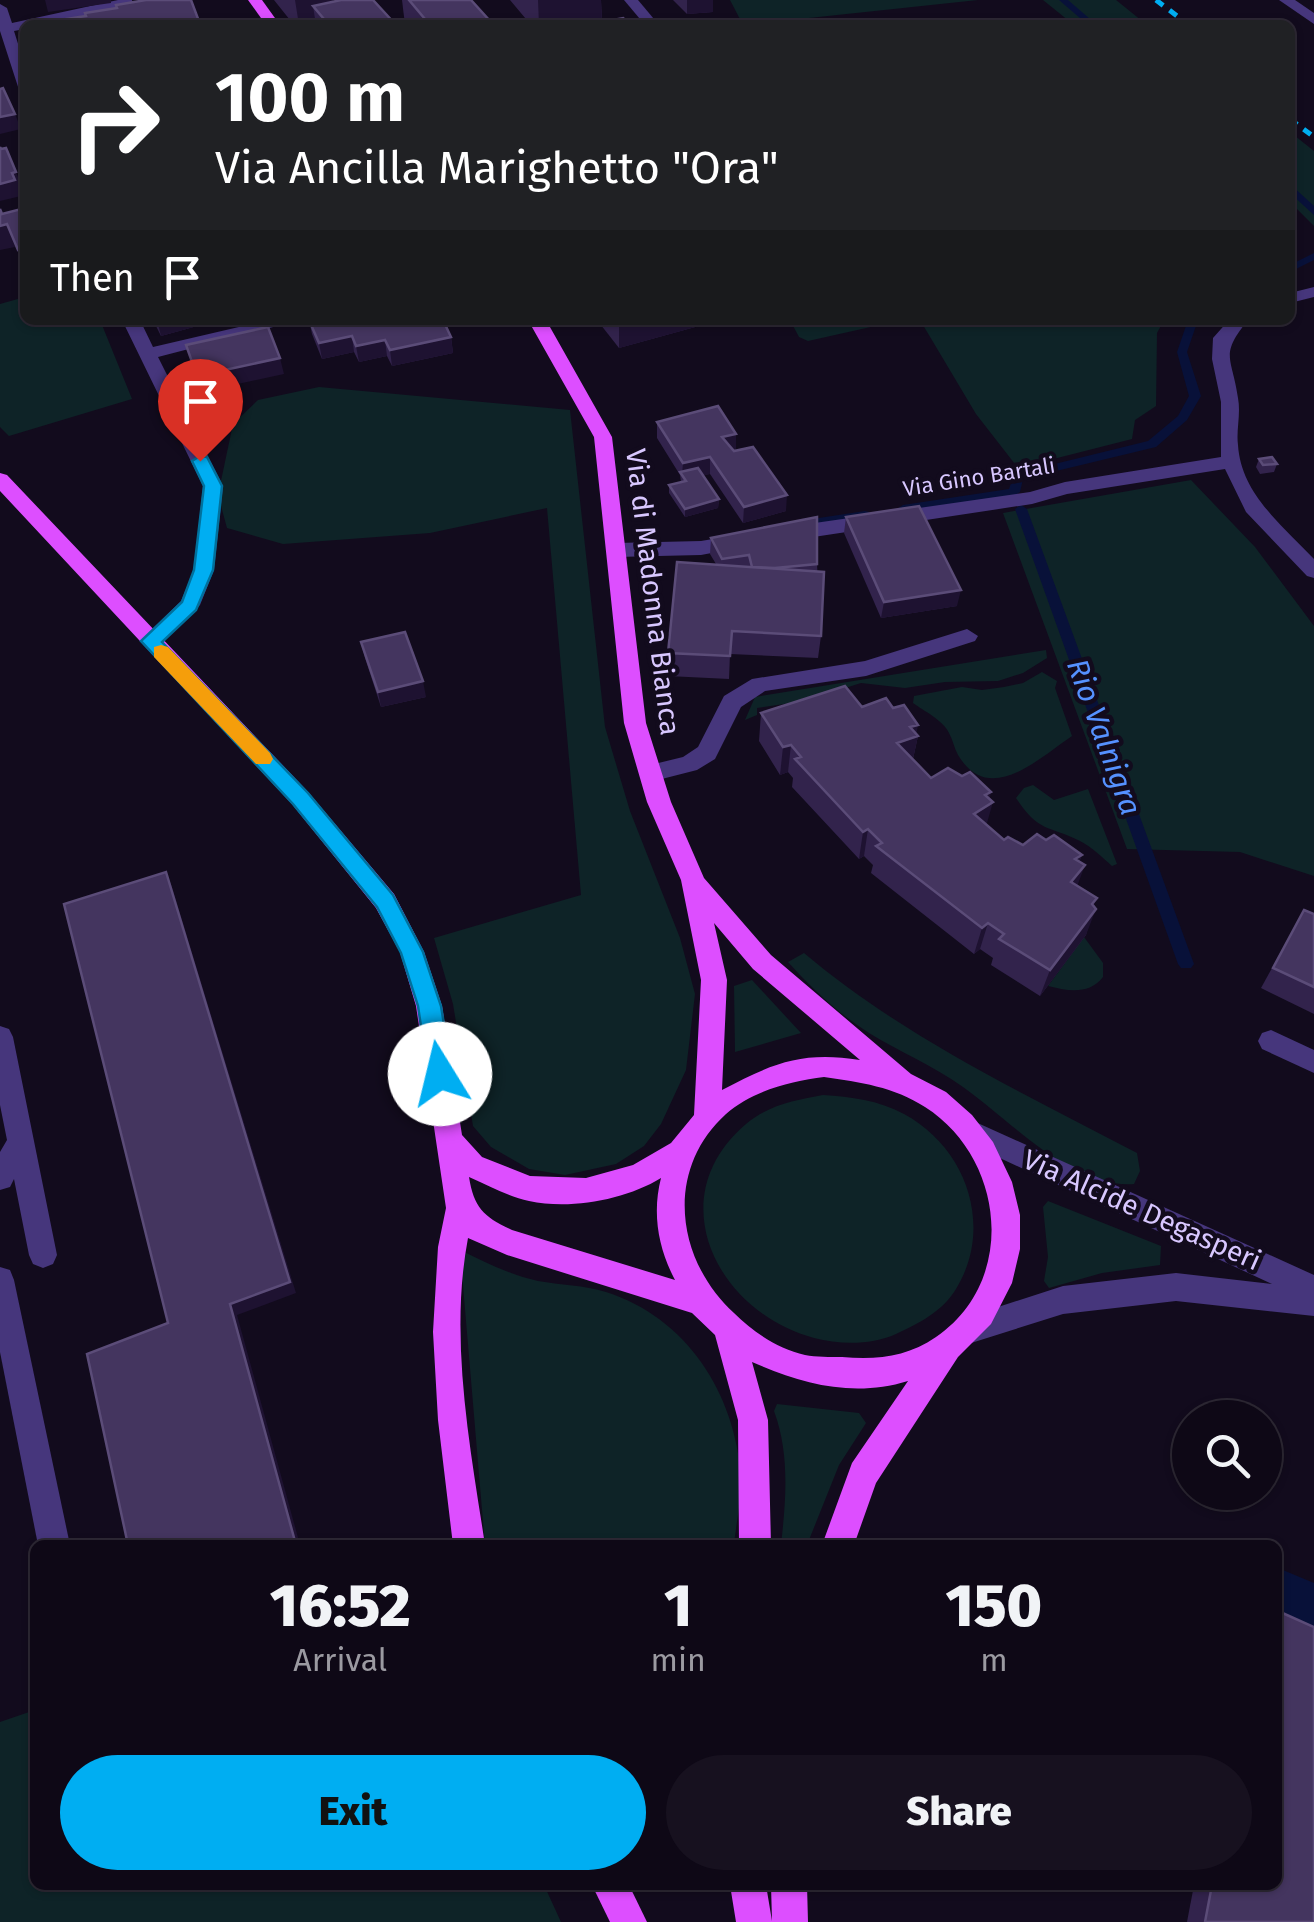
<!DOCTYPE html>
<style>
body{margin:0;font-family:"Fira Sans",sans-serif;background:#17111f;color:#f1f3f6;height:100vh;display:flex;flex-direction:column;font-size:38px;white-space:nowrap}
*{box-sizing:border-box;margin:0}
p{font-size:32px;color:#9b9aa1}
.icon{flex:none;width:55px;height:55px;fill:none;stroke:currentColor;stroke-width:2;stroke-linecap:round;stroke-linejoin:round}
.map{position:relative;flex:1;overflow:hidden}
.side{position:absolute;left:30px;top:1540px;width:1252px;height:350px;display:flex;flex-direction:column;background:#0e0816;border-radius:15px;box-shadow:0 2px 8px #0004,0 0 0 2px #2e2935}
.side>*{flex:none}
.hud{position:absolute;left:20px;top:20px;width:1275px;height:305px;border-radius:15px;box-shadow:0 2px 8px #0004,0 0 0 2px #2e2935;background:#202124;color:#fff;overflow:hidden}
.fabs{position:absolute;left:1172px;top:1400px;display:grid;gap:20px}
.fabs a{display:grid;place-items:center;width:110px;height:110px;border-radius:50%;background:#0e0816;box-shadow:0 2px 8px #0004,0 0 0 2px #2e2935;font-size:50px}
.pin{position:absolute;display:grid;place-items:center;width:85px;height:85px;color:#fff;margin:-102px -42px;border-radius:50% 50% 50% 0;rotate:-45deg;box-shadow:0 0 10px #0007}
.pin .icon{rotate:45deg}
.me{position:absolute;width:110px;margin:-55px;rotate:351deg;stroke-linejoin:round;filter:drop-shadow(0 0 8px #0008)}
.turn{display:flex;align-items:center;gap:35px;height:210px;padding:0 30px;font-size:45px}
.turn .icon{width:130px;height:130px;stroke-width:2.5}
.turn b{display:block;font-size:70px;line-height:85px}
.then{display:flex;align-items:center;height:95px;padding:0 30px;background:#0003;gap:20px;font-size:38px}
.eta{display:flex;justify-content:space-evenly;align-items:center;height:170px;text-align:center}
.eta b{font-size:60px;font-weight:800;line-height:70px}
.action{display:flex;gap:20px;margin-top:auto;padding:20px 30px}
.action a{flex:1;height:115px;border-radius:60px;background:#00aef2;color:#111;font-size:40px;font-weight:800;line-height:115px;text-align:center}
.action a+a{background:#17111f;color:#f1f3f6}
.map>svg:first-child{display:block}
.green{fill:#0e2327}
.water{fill:#081139}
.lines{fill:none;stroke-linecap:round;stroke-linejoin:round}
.stream{fill:#081139;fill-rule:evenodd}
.minor{fill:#46367c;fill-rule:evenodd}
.major{fill:#dd4eff;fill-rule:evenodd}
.rail{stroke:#00aef2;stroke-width:5;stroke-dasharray:9 8;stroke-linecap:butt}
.wall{fill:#32234c}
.shaded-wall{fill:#1e1231}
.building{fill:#44355f;stroke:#5b4c78;stroke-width:2.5}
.route{fill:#00aef2;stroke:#00719d;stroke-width:2.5}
.slow{fill:#f59e0b}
.labels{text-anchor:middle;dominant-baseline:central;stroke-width:9;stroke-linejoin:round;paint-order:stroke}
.far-street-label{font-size:22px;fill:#d8c7ff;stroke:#120b1d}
.street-label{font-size:28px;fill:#d8c7ff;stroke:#120b1d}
.water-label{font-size:30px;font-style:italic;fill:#5591ff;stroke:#120b1d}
</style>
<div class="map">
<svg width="1314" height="1922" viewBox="0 0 1314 1922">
<rect width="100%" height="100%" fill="#120b1d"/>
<!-- green -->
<g class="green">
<polygon points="730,0 978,0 743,25"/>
<polygon points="1043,0 1116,0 1147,25 1074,25"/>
<polygon points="1290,132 1314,151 1314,226 1290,202"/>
<polygon points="25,297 25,320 100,320 132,399 9,436 0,427 0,304"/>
<polygon points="790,320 902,320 808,341 799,337"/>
<polygon points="920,320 1164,320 1157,333 1156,406 1135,420 1132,439 1018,468 976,414"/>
<polygon points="319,387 570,410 605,727 630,811 680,938 695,994 686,1070 661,1124 644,1146 616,1164 565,1175 529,1169 491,1147 473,1126 453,1004 434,938 581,895 547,508 430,533 283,544 227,528 218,495 233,424 258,400"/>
<polygon points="1191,480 1255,547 1314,626 1314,876 1240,852 1127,849 1003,513"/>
<polygon points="1046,650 1047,658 1023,673 998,681 945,682 905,688 861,683 804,701 757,708 757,715 745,720 755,697"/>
<path d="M1042,672L1057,681L1055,688L1072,736C1038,759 989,807 958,755C954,748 953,740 949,733C943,720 924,711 913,703L914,696L962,687L982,690L1004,687L1023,683Z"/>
<path d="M1033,785L1054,800L1088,789L1117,864L1112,866C1102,857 1092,847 1080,841C1048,825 1039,833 1016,798L1024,788Z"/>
<path d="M1084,937L1103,963V977C1089,995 1068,991 1048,986Z"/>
<path d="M804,953C905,1038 1021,1092 1137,1153L1140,1171L1134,1184C1071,1188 1011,1121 963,1087C934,1066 900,1052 869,1033C839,1014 812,989 788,962Z"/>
<polygon points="752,980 801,1033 735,1052 734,986"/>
<path d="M823,1095C851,1097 878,1100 904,1114C967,1148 994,1227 956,1289C943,1311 918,1324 896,1334C871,1345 841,1345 814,1338C717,1312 659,1198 746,1124C768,1105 796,1100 823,1095Z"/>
<polygon points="1048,1201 1161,1246 1160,1265 1102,1273 1049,1288 1044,1281 1048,1257 1043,1207"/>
<path d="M460,1250C485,1262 510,1275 538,1281C560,1285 584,1285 606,1292C687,1318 735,1393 741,1477C742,1499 736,1523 734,1545H485Z"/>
<path d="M777,1404L859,1413L866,1423L839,1465L807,1545H781C786,1500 790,1454 774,1411Z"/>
<polygon points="35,1710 35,1885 544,1885 561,1922 0,1922 0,1722"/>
</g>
<!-- water -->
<polygon class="water" points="1278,1568 1314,1583 1314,1648 1278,1632"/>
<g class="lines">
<!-- stream -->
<g class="stream">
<polygon points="1059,0 1068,0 1097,25 1088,25"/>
<polygon points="1290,184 1314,206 1314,215 1290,193"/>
<polygon points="1314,253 1314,260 1290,272 1290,265"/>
<polygon points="1188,320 1198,320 1187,352 1201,396 1187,420 1156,447 1023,479 1020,492 1014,496 899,512 897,509 903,505 1009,489 1014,474 1148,441 1178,416 1189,396 1177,352"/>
<polygon points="1021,505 1027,509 1194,964 1191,968 1181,968 1178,964 1015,509"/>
<polygon points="865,511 869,512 869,518 799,529 793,525 799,521"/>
</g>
<!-- minor -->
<g class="minor">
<polygon points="118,0 132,0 133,5 44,25 25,25 25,29 14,31 25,66 25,94 20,93 0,31 0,4 7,8 12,23"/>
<polygon points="624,0 638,0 659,25 645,25"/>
<polygon points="1279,0 1295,0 1314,13 1314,24"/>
<polygon points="1314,287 1314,297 1290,303 1290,293"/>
<polygon points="122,320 140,320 153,347 269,320 300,320 158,357 223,486 214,570 200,605 159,646 151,648 140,641 181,601 194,570 203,486"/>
<path d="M1229,320H1248C1219,356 1232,356 1238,398C1241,414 1236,430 1238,445C1241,494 1283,526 1314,559V578L1307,576L1246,512L1225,469L1067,494L1032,504L787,541L777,534L787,527L1030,492L1065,482L1221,457V402L1212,359L1213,338Z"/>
<polygon points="742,534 749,536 749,546 701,555 616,557 606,550 616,543 701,541"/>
<polygon points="967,629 978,636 975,641 866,676 765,691 741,707 715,759 697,770 650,782 639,773 642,767 683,757 698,747 724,696 752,679 865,661"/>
<polygon points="0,1026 9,1029 13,1037 57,1255 53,1264 43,1268 33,1264 29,1255 14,1179 10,1187 0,1190 0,1152 7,1140 0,1105"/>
<polygon points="1271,1030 1314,1050 1314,1073 1262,1049 1258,1041 1262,1033"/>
<polygon points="971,1120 1314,1275 1314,1316 1176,1301 1063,1314 968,1344 958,1340 953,1330 958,1320 1063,1286 1176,1273 1272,1284 961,1140 958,1132 961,1124"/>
<polygon points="0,1267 10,1270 14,1280 70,1545 38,1545 0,1352"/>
</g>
<!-- major -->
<g class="major">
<polygon points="248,0 262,0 280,25 266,25"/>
<path d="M528,320H546L612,437L646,723L671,802L704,878L771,955L911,1074L946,1092L972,1115L993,1142L1012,1182L1020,1215V1249L1012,1283L991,1324L958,1357L876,1483L854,1545H822L852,1463L908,1381C853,1398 802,1384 752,1362L768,1420L771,1545H739L738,1420L715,1335L692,1313L507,1255L468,1238C449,1338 470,1446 485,1545H453L438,1420L433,1332L438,1247L446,1208L416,1006L400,952L376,908L292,804L0,491V473L7,475L308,792L394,894L424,952L442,1006L462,1135L482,1157L530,1176L586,1178L633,1165L671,1143L694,1115L701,980L681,880L647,802L624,723L594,437ZM714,923L753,969L860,1060C802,1051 773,1063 722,1090L727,980ZM824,1077C860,1082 894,1087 925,1107C1005,1158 1018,1281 936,1337C907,1357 877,1360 842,1357C830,1357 816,1357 805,1355C778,1349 753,1332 734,1313C676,1260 664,1170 726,1114C752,1091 791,1081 824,1077ZM469,1177C488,1185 509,1197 529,1201C570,1210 625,1200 661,1178C652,1213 658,1248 675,1280L512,1230C484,1217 474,1208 469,1177Z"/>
<polygon points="592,1885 629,1885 647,1922 610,1922"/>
<polygon points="730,1885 766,1885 772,1921 771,1885 807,1885 808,1922 736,1922"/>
</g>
<!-- rail -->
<g class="rail">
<polyline points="1156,0 1189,25"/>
<polyline points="1290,119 1314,137"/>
</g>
</g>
<!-- wall -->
<g class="wall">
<polygon points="274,0 333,0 332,2 396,25 294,25"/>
<polygon points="402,0 471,0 490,25 405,25"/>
<polygon points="510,0 601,0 602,22 630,25 531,25"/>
<polygon points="673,0 713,0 713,12 687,14"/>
<polygon points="153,320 219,320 161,336"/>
<polygon points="309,320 451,337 453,353 392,366 387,356 359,362 354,352 322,359 312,334"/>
<polygon points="597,320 717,320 717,321 619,348"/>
<polygon points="657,422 736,450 733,450 786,511 743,523 710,474 703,475 719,499 718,508 685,517 669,493 669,485 681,482 680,475 657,438"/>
<polygon points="1259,459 1277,464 1274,472 1260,474 1256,467"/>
<polygon points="846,517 957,606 881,618 844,533"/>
<polygon points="711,538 817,564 821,636 818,658 730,654 729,679 668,676 668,653 716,564 710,554"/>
<polygon points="361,642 426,697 381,707 365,658"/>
<polygon points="862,707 893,708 918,736 913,759 931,778 989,799 986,825 1004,840 1023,845 1046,840 1082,855 1079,862 1077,886 1094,906 1086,935 1040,996 991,965 993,958 980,949 974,954 871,873 873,865 864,856 859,859 792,787 793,778 788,772 780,775 759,741 761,713"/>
<polygon points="1304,910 1314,914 1314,1014 1261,988"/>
<polygon points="1194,1885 1278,1885 1314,1922 1187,1922"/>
</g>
<!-- shaded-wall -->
<g class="shaded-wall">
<polygon points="45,0 111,0 111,3 48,12"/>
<polygon points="295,0 333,0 336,25 313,6 316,25 299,25"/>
<polygon points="538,0 601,0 602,23 589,25 539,25"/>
<polygon points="687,0 713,0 713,12 687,14"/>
<polygon points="15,114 21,129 0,134 0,117"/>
<polygon points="16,172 22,188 18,188 21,196 0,201 0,184 12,173"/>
<polygon points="7,224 15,247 0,250 0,226"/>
<polygon points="25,248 25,270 18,250"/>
<polygon points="157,320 219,320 161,336"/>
<polygon points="619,320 717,320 717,321 619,348"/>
<polygon points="352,336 354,352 322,359 319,343"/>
<polygon points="451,337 453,353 392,366 390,350"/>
<polygon points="385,340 387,356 359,362 356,346"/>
<polygon points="280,358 284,374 201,392 197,376"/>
<polygon points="736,434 736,450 722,453 722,437"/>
<polygon points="710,457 710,474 685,479 682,475 683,463"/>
<polygon points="787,495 786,511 743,523 744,507"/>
<polygon points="719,499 718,508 685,517 685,509"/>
<polygon points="961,590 957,606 881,618 884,602"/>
<polygon points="423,681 426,697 381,707 378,692"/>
<polygon points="918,725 916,736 918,736 912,763 897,743 910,727"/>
<polygon points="791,745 788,772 780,775 783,747"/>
<polygon points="991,792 988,806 993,802 985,830 974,814 985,795"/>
<polygon points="868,829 864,856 859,859 863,832"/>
<polygon points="1082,855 1073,879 1085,865 1075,892 1061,908 1075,859"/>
<polygon points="166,872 172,887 296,1293 237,1315 300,1545 296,1545 230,1304"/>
<polygon points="1097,898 1088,919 1096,909 1086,935 1040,996 1050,970"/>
<polygon points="988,923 980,949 974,954 982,928"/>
</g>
<!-- building -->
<g class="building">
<polygon points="146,0 191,0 200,24 34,24 86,16 85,13 117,8 116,5"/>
<polygon points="341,0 373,0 396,25 329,25 313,6"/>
<polygon points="409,0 471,0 490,21 472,25 430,25"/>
<polygon points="623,18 630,25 587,25"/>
<polygon points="3,88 15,114 0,117 0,89"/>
<polygon points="0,147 1,149 6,148 16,172 12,173 15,180 0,184"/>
<polygon points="25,208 25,248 18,250 7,224 0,226 0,209 2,214"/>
<polygon points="309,320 443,320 451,337 390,350 385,340 356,346 352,336 319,343"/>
<polygon points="268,327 280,358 197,376 186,345"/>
<polygon points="718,406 736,434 722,437 734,451 753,447 787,495 744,507 710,457 683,463 657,422"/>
<polygon points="1272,457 1277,464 1263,465 1259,459"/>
<polygon points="698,468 719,499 685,509 669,485 686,481 680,472"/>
<polygon points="919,506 961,590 884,602 846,517"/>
<polygon points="817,517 817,564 775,568 752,567 749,555 722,559 711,538"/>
<polygon points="677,562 824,572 821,636 732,631 730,656 668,653"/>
<polygon points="405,632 423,681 378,692 361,642"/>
<polygon points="845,686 862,707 886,698 893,708 904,705 918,725 910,727 918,736 897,743 931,778 948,768 962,776 970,772 991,792 985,795 993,802 974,814 1004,840 1008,837 1023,845 1037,834 1046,840 1054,835 1082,855 1075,859 1085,865 1071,882 1097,898 1092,904 1096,909 1050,970 999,939 1004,934 988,923 982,928 876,846 882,843 868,829 863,832 795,759 801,757 791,745 783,747 761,713"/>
<polygon points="166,872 290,1282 230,1304 296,1545 128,1545 87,1354 168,1323 64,904"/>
<polygon points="1304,910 1314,914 1314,987 1273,968"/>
<polygon points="1278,1611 1314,1627 1314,1922 1205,1922 1212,1885 1278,1885"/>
</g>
<!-- route -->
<polygon class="route" points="200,456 207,457 222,486 213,570 196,610 162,642 308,793 393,895 423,952 441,1006 452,1074 448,1081 440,1084 431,1081 428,1074 418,1006 401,953 377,907 293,804 141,641 182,602 194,570 204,486 192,461"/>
<!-- slow -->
<polygon class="slow" points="161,645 168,647 270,753 273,759 270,764 256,764 154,657 154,647"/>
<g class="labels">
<!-- far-street labels -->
<g class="far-street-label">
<text transform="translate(979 477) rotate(-9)">Via Gino Bartali</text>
</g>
<!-- street labels -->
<g class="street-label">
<text transform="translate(653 592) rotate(83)">Via di Madonna Bianca</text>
<text transform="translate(1142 1210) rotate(24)">Via Alcide Degasperi</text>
</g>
<!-- water labels -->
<g class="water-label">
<text transform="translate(1104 737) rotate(70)">Rio Valnigra</text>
</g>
</g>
</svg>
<div class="fabs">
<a><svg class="icon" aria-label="search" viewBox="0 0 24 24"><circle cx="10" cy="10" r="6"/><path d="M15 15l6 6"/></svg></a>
</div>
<div class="pin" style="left:200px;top:461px;background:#d93025"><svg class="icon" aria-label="arrive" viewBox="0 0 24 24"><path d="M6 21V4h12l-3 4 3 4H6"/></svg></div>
<svg class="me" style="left:440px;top:1074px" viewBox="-20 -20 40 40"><circle r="19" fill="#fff"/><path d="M0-13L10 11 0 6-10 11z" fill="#00aef2"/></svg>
<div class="hud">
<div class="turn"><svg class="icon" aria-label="right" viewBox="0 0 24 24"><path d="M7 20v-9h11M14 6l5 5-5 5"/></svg><div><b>100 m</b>Via Ancilla Marighetto &quot;Ora&quot;</div></div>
<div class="then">Then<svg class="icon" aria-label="arrive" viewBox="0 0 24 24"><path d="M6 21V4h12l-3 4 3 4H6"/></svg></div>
</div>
<section class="side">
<div class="eta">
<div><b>16:52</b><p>Arrival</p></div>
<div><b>1</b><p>min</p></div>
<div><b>150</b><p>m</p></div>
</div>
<div class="action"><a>Exit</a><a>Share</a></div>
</section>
</div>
